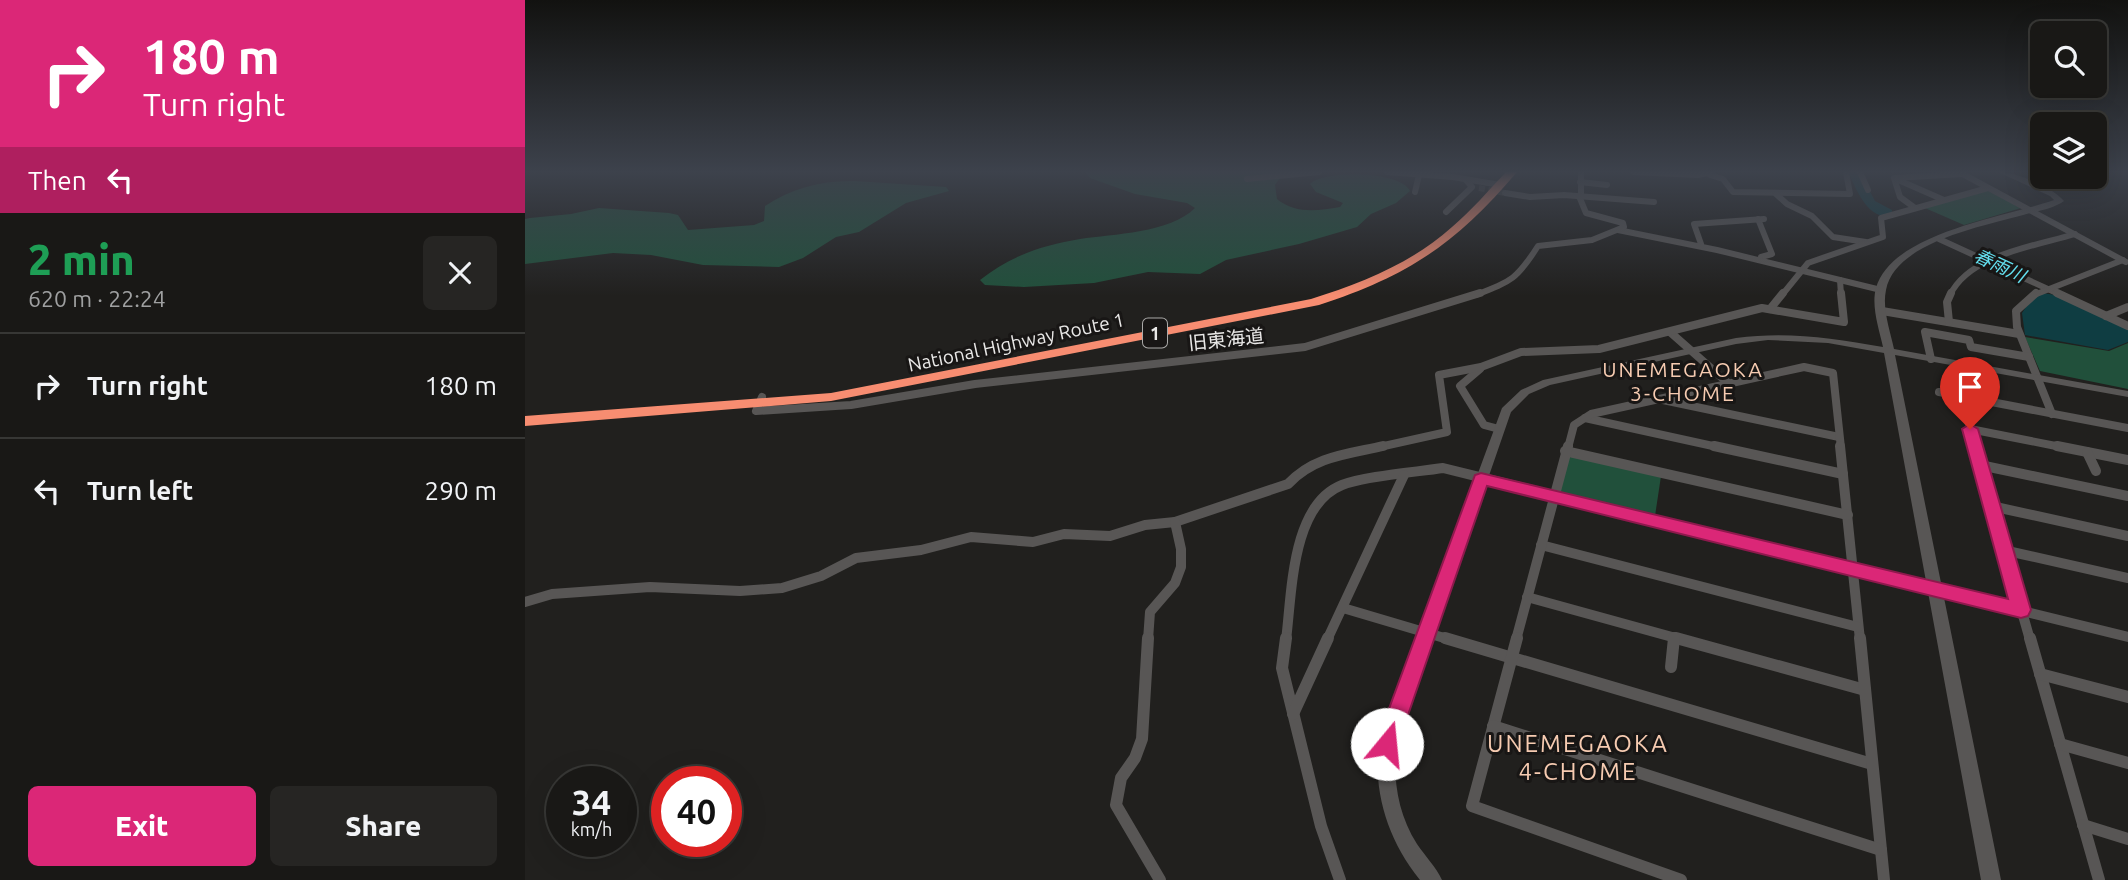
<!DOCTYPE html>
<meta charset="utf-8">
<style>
body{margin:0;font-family:Ubuntu,"Noto Sans JP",sans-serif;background:#262523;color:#f1f3f6;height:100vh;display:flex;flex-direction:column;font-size:26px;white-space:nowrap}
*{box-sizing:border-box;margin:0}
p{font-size:23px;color:#9fa0a1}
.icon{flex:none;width:38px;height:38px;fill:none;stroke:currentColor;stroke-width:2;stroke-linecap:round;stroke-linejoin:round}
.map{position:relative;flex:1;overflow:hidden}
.side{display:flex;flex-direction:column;background:#191816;width:525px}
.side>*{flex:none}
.guide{background:#db2777;color:#fff;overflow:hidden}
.tools{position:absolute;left:1505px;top:21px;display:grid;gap:14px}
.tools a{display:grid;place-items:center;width:77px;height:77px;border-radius:10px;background:#191816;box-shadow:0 7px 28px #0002,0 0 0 2px #373735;font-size:35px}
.speed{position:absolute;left:21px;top:766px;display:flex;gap:14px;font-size:35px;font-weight:700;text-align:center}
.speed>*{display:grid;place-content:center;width:91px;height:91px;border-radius:50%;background:#191816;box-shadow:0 7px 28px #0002,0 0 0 2px #373735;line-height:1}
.speed small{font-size:18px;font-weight:400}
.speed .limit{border:10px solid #d22;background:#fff;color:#111}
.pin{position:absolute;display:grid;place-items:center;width:60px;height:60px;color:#fff;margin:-72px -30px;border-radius:50% 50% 50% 0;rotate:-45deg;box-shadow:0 0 7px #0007}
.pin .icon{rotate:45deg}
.me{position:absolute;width:77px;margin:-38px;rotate:17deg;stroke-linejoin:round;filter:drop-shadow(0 0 5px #0008)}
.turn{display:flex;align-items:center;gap:24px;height:147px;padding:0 28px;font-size:32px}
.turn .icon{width:91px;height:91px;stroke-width:2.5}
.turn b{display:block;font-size:49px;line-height:60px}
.then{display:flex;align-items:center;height:66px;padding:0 28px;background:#0003;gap:14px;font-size:26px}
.round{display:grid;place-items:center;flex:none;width:74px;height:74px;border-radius:10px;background:#262523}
.headline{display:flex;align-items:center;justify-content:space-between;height:119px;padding:0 28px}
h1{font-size:42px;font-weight:800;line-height:52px;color:#1e9e55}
.button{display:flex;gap:14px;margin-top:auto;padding:14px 28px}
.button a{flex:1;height:80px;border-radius:10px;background:#db2777;color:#fff;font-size:28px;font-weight:800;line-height:80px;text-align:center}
.button a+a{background:#262523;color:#f1f3f6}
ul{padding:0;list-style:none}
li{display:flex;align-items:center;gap:21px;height:105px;padding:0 28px;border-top:2px solid #373735}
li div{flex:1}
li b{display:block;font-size:26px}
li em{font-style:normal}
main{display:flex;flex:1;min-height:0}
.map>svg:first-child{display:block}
.green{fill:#21503b}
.water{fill:#0f3d42}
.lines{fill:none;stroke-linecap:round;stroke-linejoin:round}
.river{fill:#0f3d42;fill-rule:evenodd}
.street-tunnel{stroke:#3f3e3c;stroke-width:6;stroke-dasharray:6 3.5;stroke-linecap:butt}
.street-far3{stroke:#585655;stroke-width:6}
.street-far2{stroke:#585655;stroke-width:8}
.street-far1{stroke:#585655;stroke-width:10}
.street{stroke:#585655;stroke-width:12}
.secondary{fill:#585655;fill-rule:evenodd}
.highway{fill:#f78d71;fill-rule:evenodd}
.route{fill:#db2777;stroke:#8e194d;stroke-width:2}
.labels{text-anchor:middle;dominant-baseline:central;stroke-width:6;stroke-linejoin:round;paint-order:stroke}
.far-water-label{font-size:18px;font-style:italic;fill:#64e0f0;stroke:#181615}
.shield{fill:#181615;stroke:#aaa9a8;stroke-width:2}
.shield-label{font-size:18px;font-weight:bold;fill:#e9e8e7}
.street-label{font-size:19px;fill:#e9e8e7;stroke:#181615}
.neighbourhood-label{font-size:21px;letter-spacing:2px;fill:#f6cbb1;stroke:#181615}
.near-neighbourhood-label{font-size:24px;letter-spacing:2px;fill:#f6cbb1;stroke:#181615}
</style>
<main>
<section class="side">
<div class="guide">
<div class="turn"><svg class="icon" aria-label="right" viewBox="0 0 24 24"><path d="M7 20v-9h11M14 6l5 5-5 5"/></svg><div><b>180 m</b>Turn right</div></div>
<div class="then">Then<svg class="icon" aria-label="left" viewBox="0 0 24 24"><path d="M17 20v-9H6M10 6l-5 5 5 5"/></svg></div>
</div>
<div class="headline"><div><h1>2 min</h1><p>620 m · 22:24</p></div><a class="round"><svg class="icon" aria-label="close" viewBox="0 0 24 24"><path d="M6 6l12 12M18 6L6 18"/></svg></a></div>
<ul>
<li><svg class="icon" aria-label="right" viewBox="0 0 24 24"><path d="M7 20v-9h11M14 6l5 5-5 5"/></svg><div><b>Turn right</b></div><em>180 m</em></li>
<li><svg class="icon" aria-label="left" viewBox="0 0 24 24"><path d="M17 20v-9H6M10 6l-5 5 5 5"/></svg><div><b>Turn left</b></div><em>290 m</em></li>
</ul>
<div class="button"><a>Exit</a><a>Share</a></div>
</section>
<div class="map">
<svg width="1603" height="880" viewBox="0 0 1603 880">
<rect width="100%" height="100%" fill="#21201e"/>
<!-- green -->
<g class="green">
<path d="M560,172H759L750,185L752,199C770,214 792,211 815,207L818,203L791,192L785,184C799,169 877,171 885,191L871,203L846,214L832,227L774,244L701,260L675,274L623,272L569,283L499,287L460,285L455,280C485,256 518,245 555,239C588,234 645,233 670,208L662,203L610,194L565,178Z"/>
<path d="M330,181L421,187L424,191L381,203L334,232L311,237L278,258L254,267L178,265L126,255L88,253L0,264V219L5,218L46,214L74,208L144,213L153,215L163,230L229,225L239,221L240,206C266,188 298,180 330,181Z"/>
<polygon points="1462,190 1496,208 1439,225 1400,208"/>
<polygon points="1500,337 1584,351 1603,343 1603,389 1515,371"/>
<polygon points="1049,456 1136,476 1130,516 1038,494 1034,490 1043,458"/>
</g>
<!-- water -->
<polygon class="water" points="1518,293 1530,295 1603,329 1603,342 1583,350 1500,335 1497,313 1505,301"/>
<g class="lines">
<!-- river -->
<path class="river" d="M1323,172H1335L1350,201L1367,210V216C1342,220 1332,190 1323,172Z"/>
<!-- street-tunnel -->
<polyline class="street-tunnel" points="954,188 980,193"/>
<!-- street-far3 -->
<g class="street-far3">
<polyline points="862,172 928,177 975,185"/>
<polyline points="1056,172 1056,197"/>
<polyline points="1109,172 1173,175 1187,172"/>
<polyline points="1335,172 1343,190"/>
<polyline points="1434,172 1601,262"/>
<polyline points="1185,175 1198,179 1208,192 1325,194 1321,172"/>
<polyline points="722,179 794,172"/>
<polyline points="1371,179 1419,200"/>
<polyline points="1055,182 1082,185"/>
<polyline points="890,192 894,175"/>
<polyline points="980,193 1005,197 1039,195 1129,202"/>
<polyline points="1251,194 1262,204 1287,216 1308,237 1341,242"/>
<polyline points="1390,208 1375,197 1369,178 1437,174"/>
<polyline points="921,212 947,187 940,179"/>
<polyline points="1233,219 1247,254 1236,257"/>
<polyline points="1093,230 1192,250 1356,290"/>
<polyline points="1414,239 1536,295"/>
<polyline points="1176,244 1169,224 1239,219"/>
<polyline points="1315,280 1316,295"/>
<path d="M951,295C987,281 992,279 1013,246L1067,240L1099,227L1098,223L1061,213L1054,196"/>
<polyline points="1257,295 1283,263 1358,237 1356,218 1463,188"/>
<path d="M1425,295C1445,254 1511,246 1550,234"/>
<polyline points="1509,295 1598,260"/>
</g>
<!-- street-far2 -->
<g class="street-far2">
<polyline points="1511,293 1491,311 1492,327 1527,414"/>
<polyline points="1532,293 1603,326"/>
<polyline points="1245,309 1258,293"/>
<polyline points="1357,311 1494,334"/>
<polyline points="1581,316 1603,307"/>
<polyline points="1424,322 1422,302 1426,293"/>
<polyline points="1145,332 1204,384"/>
<polyline points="1406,359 1400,332 1444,340 1446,347 1504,357"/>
<polyline points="955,369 935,386 959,425 974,429"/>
<polyline points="1414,392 1603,428"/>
<polyline points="237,397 231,411 326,405 450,384 780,347 955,293"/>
<polyline points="1436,397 1451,448"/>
<polyline points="1138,400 1314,437"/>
<polyline points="1060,418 1197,448"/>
<polyline points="1445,429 1541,448"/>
<polyline points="850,448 922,432 914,375 956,367 996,352 1074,349 1237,308 1319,322 1316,293"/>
<polyline points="1043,448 1049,425 1066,414 1279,367 1308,373 1316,448"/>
</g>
<!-- street-far1 -->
<g class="street-far1">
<polyline points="1189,446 1318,474"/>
<polyline points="1315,446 1335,640"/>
<polyline points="1450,446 1505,640"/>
<polyline points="1532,446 1603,460"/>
<polyline points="1040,451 1323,515"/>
<polyline points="1562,452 1571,471"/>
<polyline points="1455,465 1603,496"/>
<polyline points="1466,506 1603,536"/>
<polyline points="1016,545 1333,627"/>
<polyline points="1478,550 1603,578"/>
<polyline points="1002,597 1158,640"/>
<path d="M0,602L27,594L125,587L215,591L257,588L296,576L331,558L396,550L446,537L508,542L539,534L585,536L620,525L650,522L763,484C789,456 823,454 858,446"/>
<polyline points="818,608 926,640"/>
<polyline points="623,640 625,612 650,583 656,567 656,549 650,522"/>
<path d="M761,640C767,594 766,505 817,485C839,476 892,472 918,468L1603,637"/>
<polyline points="802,640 879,475"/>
<polyline points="991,640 1043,446"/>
<polyline points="1149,640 1149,637"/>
</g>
<!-- street -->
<g class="street">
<polyline points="623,638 617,739 610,758 596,778 591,805 635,880"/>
<polyline points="761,638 757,668 796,826 815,880"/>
<polyline points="920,638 1347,764"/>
<polyline points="992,638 947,806 1156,880"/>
<polyline points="1151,638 1340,690"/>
<polyline points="1335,638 1359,880"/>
<polyline points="1505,638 1574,880"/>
<polyline points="1146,667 1149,638"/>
<polyline points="1515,674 1603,697"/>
<polyline points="768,714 803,638"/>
<polyline points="968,726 1356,850"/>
<polyline points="1535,744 1603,763"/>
<polyline points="1558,825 1603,839"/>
</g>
<!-- secondary -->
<path class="secondary" d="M1473,172C1492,172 1527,187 1539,201C1528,209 1512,211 1498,215C1459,226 1370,242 1361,290C1357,309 1365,330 1369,349L1603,391V397L1370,355L1476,880H1456L1359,353L1303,343L1243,340L1211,344L1025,385L1004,394L986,412L871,745C868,781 873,814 892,844C900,856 911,867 917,880H895C863,840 849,795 853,745L977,408L996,390L1018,380L1211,338C1262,331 1307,338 1358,347C1354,329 1346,306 1351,288C1367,232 1481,217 1529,200L1525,196Z"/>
<!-- highway -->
<path class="highway" d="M981,172H992C931,244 883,276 794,305L306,401L0,426V416L306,393L786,299C837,283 887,263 927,227C946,211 963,191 981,172Z"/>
</g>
<!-- sky -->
<linearGradient id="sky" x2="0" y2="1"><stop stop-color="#121210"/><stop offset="0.58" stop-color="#3d424c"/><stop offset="1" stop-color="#3d424c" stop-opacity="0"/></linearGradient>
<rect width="1603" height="296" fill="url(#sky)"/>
<!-- route -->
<polygon class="route" points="1445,424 1453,429 1506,610 1503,616 1496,618 962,486 873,744 870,752 862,755 854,752 851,744 950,475 956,473 1483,599 1437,429"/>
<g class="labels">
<!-- far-water labels -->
<g class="far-water-label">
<text transform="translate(1475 265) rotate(25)">春雨川</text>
</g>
<!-- shield labels -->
<rect class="shield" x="618" y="318.5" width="24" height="29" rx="5"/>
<g class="shield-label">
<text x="630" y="333">1</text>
</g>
<!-- street labels -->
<g class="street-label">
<text transform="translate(701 339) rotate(-6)">旧東海道</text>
<text transform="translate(491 342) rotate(-12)">National Highway Route 1</text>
</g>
<!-- neighbourhood labels -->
<g class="neighbourhood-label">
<text x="1158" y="369">UNEMEGAOKA<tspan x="1158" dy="24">3-CHOME</tspan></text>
</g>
<!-- near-neighbourhood labels -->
<g class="near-neighbourhood-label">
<text x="1053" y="743">UNEMEGAOKA<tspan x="1053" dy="28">4-CHOME</tspan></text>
</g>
</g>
</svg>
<div class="tools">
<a><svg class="icon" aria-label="search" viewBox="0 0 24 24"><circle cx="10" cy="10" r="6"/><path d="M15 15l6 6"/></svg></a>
<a><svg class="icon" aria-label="layers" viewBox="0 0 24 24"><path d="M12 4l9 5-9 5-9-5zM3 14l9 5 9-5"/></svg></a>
</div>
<div class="speed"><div>34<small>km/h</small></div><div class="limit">40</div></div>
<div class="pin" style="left:1445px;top:429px;background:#d93025"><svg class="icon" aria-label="arrive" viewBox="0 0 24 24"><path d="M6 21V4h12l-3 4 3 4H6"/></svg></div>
<svg class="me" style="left:862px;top:744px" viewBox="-20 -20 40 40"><circle r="19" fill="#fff"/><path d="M0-13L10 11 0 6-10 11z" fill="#db2777"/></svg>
</div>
</main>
